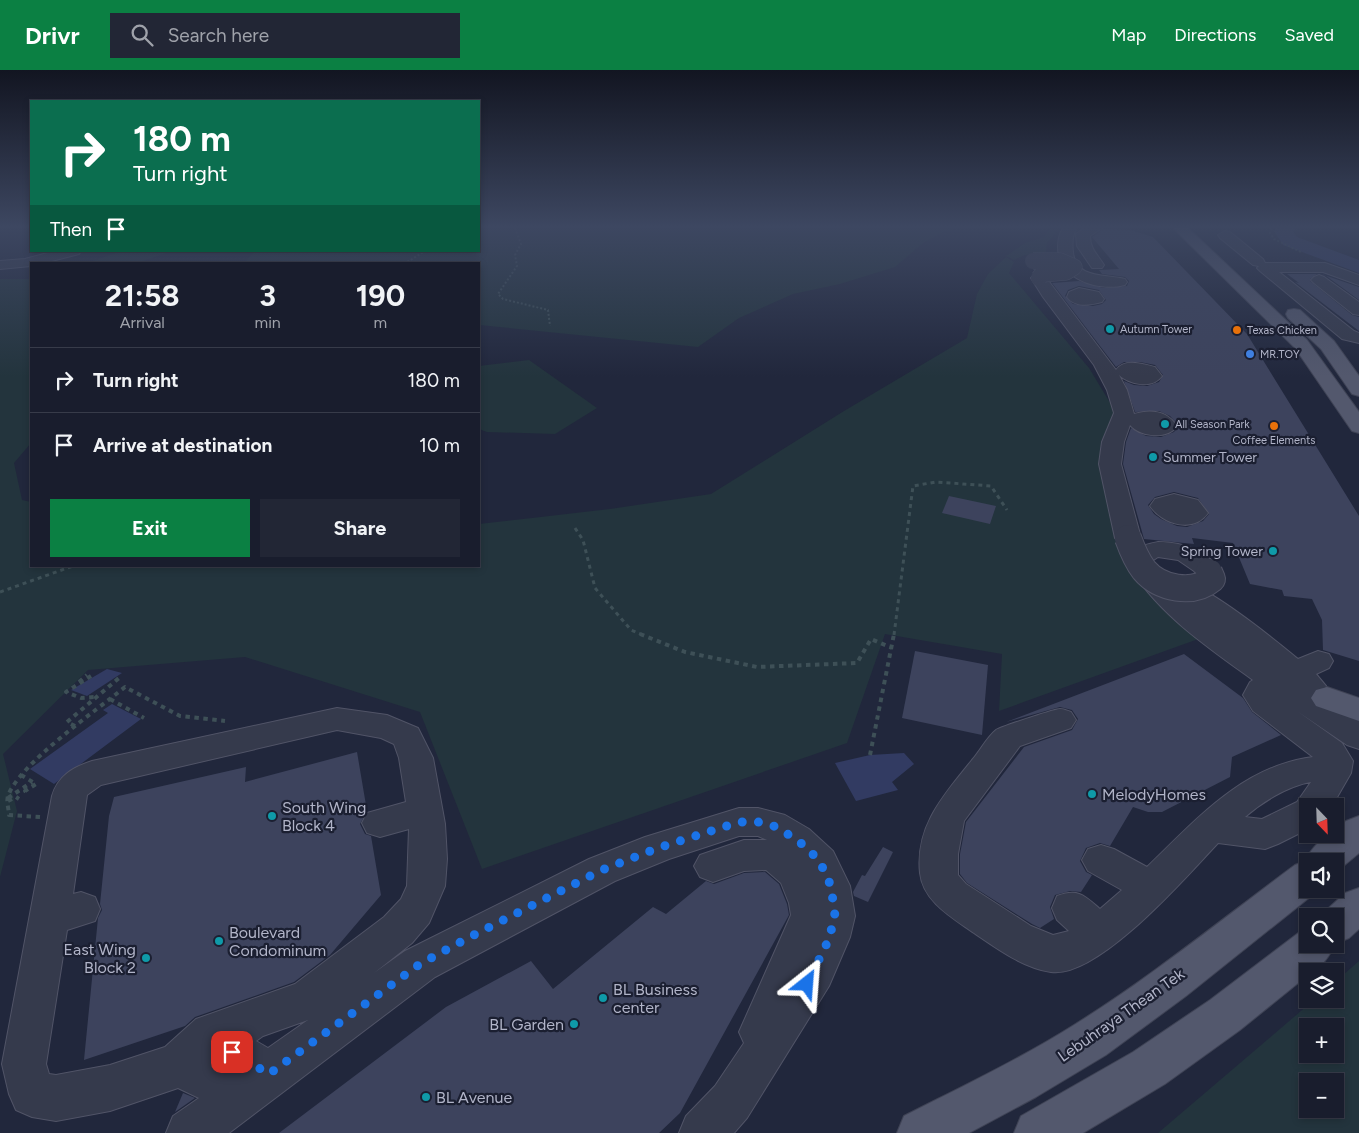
<!DOCTYPE html>
<meta charset="utf-8">
<style>
body{margin:0;font-family:Figtree,sans-serif;background:#222635;color:#f1f3f6;height:100vh;display:flex;flex-direction:column;font-size:19px;white-space:nowrap}
*{box-sizing:border-box;margin:0}
p{font-size:16px;color:#9fa2aa}
.icon{flex:none;width:28px;height:28px;fill:none;stroke:currentColor;stroke-width:2;stroke-linecap:round;stroke-linejoin:round}
.map{position:relative;flex:1;overflow:hidden}
.details{position:absolute;left:30px;top:192px;width:450px;height:305px;display:flex;flex-direction:column;background:#191d2d;border-radius:0px;box-shadow:0 2px 8px #0003,0 0 0 1px #373b49}
.details>*{flex:none}
.banner{position:absolute;left:30px;top:30px;width:450px;height:152px;border-radius:0px;box-shadow:0 2px 8px #0003,0 0 0 1px #373b49;background:#0b6e4f;color:#fff;overflow:hidden}
.needle{width:32px;rotate:157deg}
.buttons{position:absolute;left:1299px;top:728px;display:grid;gap:10px}
.buttons a{display:grid;place-items:center;width:45px;height:45px;border-radius:0px;background:#191d2d;box-shadow:0 2px 8px #0003,0 0 0 1px #373b49;font-size:25px}
.pin{position:absolute;display:grid;place-items:center;width:42px;height:42px;color:#fff;margin:-21px;border-radius:10px;box-shadow:0 2px 8px #0006}
.me{position:absolute;width:55px;margin:-28px;rotate:28deg;stroke-linejoin:round;filter:drop-shadow(0 0 4px #0008)}
.turn{display:flex;align-items:center;gap:18px;height:105px;padding:0 20px;font-size:22px}
.turn .icon{width:65px;height:65px;stroke-width:2.5}
.turn b{display:block;font-size:35px;line-height:42px}
.then{display:flex;align-items:center;height:48px;padding:0 20px;background:#0003;gap:10px;font-size:19px}
.eta{display:flex;justify-content:space-evenly;align-items:center;height:85px;text-align:center}
.eta b{font-size:30px;font-weight:700;line-height:35px}
.action{display:flex;gap:10px;margin-top:auto;padding:10px 20px}
.action a{flex:1;height:58px;border-radius:0px;background:#0b8043;color:#fff;font-size:20px;font-weight:700;line-height:58px;text-align:center}
.action a+a{background:#222635;color:#f1f3f6}
ul{padding:0;list-style:none}
li{display:flex;align-items:center;gap:15px;height:65px;padding:0 20px;border-top:1px solid #373b49}
li div{flex:1}
li b{display:block;font-size:19px}
li em{font-style:normal}
header{display:flex;align-items:center;gap:30px;box-sizing:border-box;height:70px;padding:0 25px;background:#0b8043;color:#fff}
header strong{font-size:24px}
nav{display:flex;gap:28px;margin-inline-start:auto;font-size:18px}
.search{width:350px;height:45px;background:#222635;display:flex;align-items:center;gap:12px;box-sizing:border-box;padding:0 18px;border-radius:0px;color:#9fa2aa;font-size:19px}
.map>svg:first-child{display:block}
.green{fill:#23343d;fill-rule:evenodd}
.water{fill:#323b62}
.lines{fill:none;stroke-linecap:round;stroke-linejoin:round}
.river{fill:#323b62;fill-rule:evenodd}
.building{fill:#3d435d;fill-rule:evenodd}
.minor-casing{stroke:#515467;stroke-width:2}
.major-casing{stroke:#3f4355;stroke-width:2}
.path-far2{stroke:#3e5057;stroke-width:2;stroke-dasharray:2 2;stroke-linecap:butt}
.path-far1{stroke:#3e5057;stroke-width:3;stroke-dasharray:4 4;stroke-linecap:butt}
.path{stroke:#3e5057;stroke-width:4;stroke-dasharray:4.5 4.5;stroke-linecap:butt}
.minor{fill:#353a4c;fill-rule:evenodd}
.major{fill:#53586d;fill-rule:evenodd}
.minor-bridge-far1-casing{stroke:#515467;stroke-width:17;stroke-linecap:butt}
.minor-bridge-casing{stroke:#515467;stroke-width:28;stroke-linecap:butt}
.minor-bridge-far1{stroke:#353a4c;stroke-width:16}
.minor-bridge{stroke:#353a4c;stroke-width:26}
.route{stroke:#1a73e8;stroke-width:9;stroke-dasharray:0 16.2}
.culture-dot{fill:#0f9aa8;stroke:#1b1f31;stroke-width:2}
.food-dot{fill:#e8710a;stroke:#1b1f31;stroke-width:2}
.shop-dot{fill:#3f7fe0;stroke:#1b1f31;stroke-width:2}
.labels{text-anchor:middle;dominant-baseline:central;stroke-width:4.5;stroke-linejoin:round;paint-order:stroke}
.far-poi-label{font-size:11px;fill:#b1b4c8;stroke:#1b1f31;text-anchor:start}
.poi-label{font-size:14px;fill:#b1b4c8;stroke:#1b1f31;text-anchor:start}
.near-poi-label{font-size:16px;fill:#b1b4c8;stroke:#1b1f31;text-anchor:start}
.near-street-label{font-size:16px;fill:#b1b4c8;stroke:#1b1f31}
</style>
<header>
<strong>Drivr</strong>
<div class="search"><svg class="icon" aria-label="search" viewBox="0 0 24 24"><circle cx="10" cy="10" r="6"/><path d="M15 15l6 6"/></svg>Search here</div>
<nav><a>Map</a><a>Directions</a><a>Saved</a></nav>
</header>
<div class="map">
<svg width="1359" height="1063" viewBox="0 0 1359 1063">
<rect width="100%" height="100%" fill="#21273c"/>
<!-- green -->
<g class="green">
<polygon points="479,158 957,158 943,162 923,173 895,197 840,214 793,224 739,248 698,277 479,255 479,194 243,194 255,181 479,181"/>
<polygon points="1050,158 1059,158 1047,173 1046,182 1025,185 1014,190 1006,186 1025,173 1044,167"/>
<polygon points="122,181 172,181 143,191 141,194 84,194"/>
<polygon points="1006,187 1014,192 1009,203 1089,298 1115,341 1101,372 1100,394 1116,467 1126,496 1137,512 1153,528 1201,568 999,641 1002,584 885,564 847,673 482,799 420,642 245,587 88,600 3,684 17,741 0,807 0,209 31,209 31,373 14,393 22,430 31,432 31,496 479,496 479,454 610,439 711,424 844,341 967,268 977,224 988,204"/>
<polygon points="529,290 597,338 555,364 487,362 479,359 479,296"/>
<path d="M1359,891V1063H1158L1315,929H1335V912ZM1308,956H1335V984H1308ZM1308,1011H1335V1039H1308Z"/>
</g>
<!-- water -->
<g class="water">
<polygon points="107,599 122,603 87,626 71,620"/>
<polygon points="112,634 141,649 54,714 30,699 108,643 103,640"/>
<polygon points="904,683 914,694 892,712 898,720 856,731 835,693 870,685"/>
</g>
<g class="lines">
<!-- river -->
<polygon class="river" points="1276,158 1296,158 1293,162 1297,167 1359,190 1359,203 1283,175 1274,161"/>
</g>
<!-- building -->
<g class="building">
<path d="M1103,159L1131,160L1153,167L1247,264L1359,446V591L1323,580L1322,550L1312,529L1284,526L1282,520L1250,514L1233,473L1192,468L1194,474L1144,469L1123,394L1126,372L1131,358L1146,366L1161,367L1174,362L1179,356L1170,346L1159,341L1135,342L1124,311L1134,315L1147,316L1159,312L1163,305L1155,295L1140,292H1124L1116,297L1052,213L1079,211L1103,218L1127,216L1129,211L1125,207L1102,204L1099,200L1119,199L1092,167ZM1079,216L1099,220L1106,230L1102,234L1093,236L1073,234L1065,226L1068,220ZM1174,422L1198,428L1209,444L1203,451L1187,457L1177,456L1161,449L1154,444L1148,435L1155,427Z"/>
<polygon points="1287,204 1317,204 1310,209 1310,211 1352,245 1359,247 1359,261 1295,212 1299,213"/>
<polygon points="1321,204 1359,217 1359,230 1325,205"/>
<polygon points="949,426 996,436 990,454 942,443"/>
<polygon points="915,581 988,595 982,665 902,648"/>
<polygon points="1184,584 1243,628 1252,642 1281,665 1232,687 1230,707 1162,742 1148,742 1133,737 1110,776 1100,773 1086,778 1080,791 1086,802 1092,805 1081,822 1070,821 1055,825 1050,837 1054,849 1040,858 1032,854 967,813 960,804 960,784 966,752 1024,677 1072,660 1078,649 1072,640 1060,637 1006,652"/>
<polygon points="357,682 367,741 360,754 365,764 371,766 381,825 330,885 294,912 195,947 185,956 84,990 98,848 102,840 100,834 109,746 114,727 246,697 245,712"/>
<polygon points="883,777 893,782 868,832 854,826 853,822 862,805 865,806"/>
<polygon points="765,802 779,814 787,834 789,845 680,1043 659,1063 279,1063 446,937 531,891 553,919 653,837 666,844 706,811 714,814 744,803"/>
<polygon points="183,1023 195,1028 175,1042"/>
</g>
<g class="lines">
<!-- minor casing -->
<g class="minor-casing">
<g id="minor">
<path d="M1063,158H1077C1072,165 1072,174 1073,182C1075,209 1105,204 1125,209L1127,212L1125,215C1098,222 1058,209 1058,177C1058,171 1059,164 1063,158Z"/>
<path d="M1084,158H1102L1090,166C1090,179 1098,185 1104,195L1102,198H1092L1077,176L1076,164Z"/>
<polygon points="1225,161 1230,162 1263,189 1265,193 1325,193 1359,205 1359,215 1323,202 1279,202 1354,261 1359,263 1359,273 1342,269 1260,201 1257,198 1259,196 1253,195 1220,168 1218,165"/>
<polygon points="55,181 81,181 79,184 40,194 31,194 31,196 0,199 0,191 25,189"/>
<path d="M1039,203L1044,205L1116,300C1125,288 1142,294 1155,297L1162,306C1152,320 1129,314 1119,305L1127,320L1134,344C1151,339 1167,341 1177,356C1168,370 1140,367 1130,355L1124,372L1121,394L1141,468L1137,473L1128,476L1119,473L1115,468L1099,394L1102,372L1114,343L1107,320L1094,295L1043,227L1031,208L1034,205Z"/>
<polygon points="1319,205 1324,207 1359,232 1359,245 1353,244 1314,213 1311,210 1314,207"/>
<path d="M1079,218L1099,222L1104,229L1102,232C1090,235 1075,238 1067,227L1069,222Z"/>
<path d="M1174,424L1198,430L1208,443C1193,464 1162,454 1150,436L1155,429Z"/>
<path d="M1158,472C1184,472 1207,481 1222,502L1218,508L1209,510L1200,508L1194,501L1178,490L1158,487L1152,491L1161,506C1189,499 1275,570 1298,589L1318,581L1329,584L1333,591L1329,598L1316,604L1326,616L1322,623L1318,625L1359,651V679L1347,675L1297,641L1342,673L1353,691L1351,703L1332,736H1308V759L1278,774L1265,779L1218,773C1187,806 1098,909 1051,902C1023,898 996,878 974,863C953,848 923,832 920,803C915,755 945,724 972,690C980,681 987,667 996,660C1000,657 1055,639 1060,639C1064,639 1068,641 1071,642L1076,650L1071,658L1020,676L964,751L958,784V805L966,814L1031,856L1053,865L1069,861L1057,850L1052,838L1057,826C1078,818 1084,825 1100,839L1122,820L1088,801L1082,790L1088,779L1101,775L1114,779L1147,797C1196,750 1242,696 1313,687L1253,641L1243,625L1250,612L1253,610C1206,576 1155,542 1126,491C1132,477 1144,475 1158,472ZM1311,712L1297,732L1262,749L1245,747C1262,732 1288,716 1311,712Z"/>
<path d="M337,638L387,645L418,658L433,688L445,754L447,789L445,816L429,853L412,873L374,903L405,881L589,789L645,767L739,738H758L785,745L809,759L833,781L850,816L855,846L850,867L829,916L747,1048L734,1063H679L686,1046L715,1016L744,973L739,962L791,845L789,833L781,813L766,800L744,801L713,812L700,807L694,796L700,785L744,770H767L758,766H739L669,789L615,811L435,907L229,1063H166L173,1046L199,1028L178,1018L110,1041L56,1051L32,1047L16,1040L9,1024L2,994L52,726C58,706 73,697 92,691ZM337,660L381,668L394,674L399,688L406,732L367,743L362,753L367,763L380,767L409,759L407,816L401,829L384,847L295,914L196,949L165,977L110,995L56,1005L49,1004L46,994L67,860L95,851L100,839L95,827L81,822L73,824L87,725L101,715ZM308,950L268,978L256,971L263,966Z"/>
</g>
</g>
<!-- major casing -->
<g class="major-casing">
<g id="major">
<polygon points="1173,158 1188,158 1307,270 1359,342 1359,363 1352,361 1295,278"/>
<polygon points="1294,239 1300,240 1334,271 1359,306 1359,326 1352,324 1321,279 1288,248 1286,244 1288,240"/>
<polygon points="1327,617 1359,628 1359,651 1316,636 1311,628 1316,620"/>
<path d="M1359,746V783L1335,803V791H1308V819H1320L1186,926L1106,985L1036,1027L969,1063H897L904,1046C961,1017 1020,989 1074,955C1151,907 1222,849 1295,795L1305,791C1310,781 1323,764 1335,764V760L1346,751Z"/>
<polygon points="1359,818 1359,859 1349,868 1335,874 1335,846 1320,846 1345,823"/>
<path d="M1308,859V874H1335C1331,884 1320,901 1308,901V905L1240,960L1165,1014L1083,1063H1014L1021,1046L1133,982L1210,930L1301,861Z"/>
</g>
</g>
<!-- path-far2 -->
<g class="path-far2">
<polyline points="515,158 521,174 515,185 517,196 498,224 503,229 548,240 550,256"/>
<polyline points="1271,158 1270,163 1274,169 1301,182"/>
<polyline points="404,194 425,181"/>
</g>
<!-- path-far1 -->
<g class="path-far1">
<polyline points="575,458 583,470 595,518 631,560 643,565"/>
<polyline points="0,522 73,496"/>
<polyline points="894,565 913,416 936,412 991,416 1007,440"/>
</g>
<!-- path -->
<g class="path">
<polyline points="640,564 685,582 757,597 857,593 871,569 892,578"/>
<polyline points="91,606 66,622 81,628 95,627"/>
<polyline points="79,612 87,605"/>
<polyline points="110,629 144,648"/>
<polyline points="75,656 67,652 119,608"/>
<polyline points="870,685 894,564"/>
<polyline points="21,705 36,714 25,721 28,723"/>
<polyline points="8,728 32,712"/>
<polyline points="8,731 16,727 19,729"/>
<path d="M40,747L9,745C9,739 6,732 8,726C19,694 97,640 125,617L180,646L225,651"/>
</g>
<!-- minor -->
<use href="#minor" class="minor"/>
<!-- major -->
<use href="#major" class="major"/>
<!-- minor-bridge-far1 casing -->
<g class="minor-bridge-far1-casing">
<polyline id="minor-bridge-far1" points="1033,191 1060,191 1074,197 1066,202 1042,204 1039,208"/>
</g>
<!-- minor-bridge casing -->
<g class="minor-bridge-casing">
<path id="minor-bridge" d="M1128,468C1132,479 1137,491 1144,500C1160,519 1193,525 1212,509L1209,502"/>
</g>
<!-- minor-bridge-far1 -->
<use href="#minor-bridge-far1" class="minor-bridge-far1"/>
<!-- minor-bridge -->
<use href="#minor-bridge" class="minor-bridge"/>
</g>
<!-- sky -->
<linearGradient id="sky" x2="0" y2="1"><stop stop-color="#121521"/><stop offset="0.51" stop-color="#3d4761"/><stop offset="1" stop-color="#3d4761" stop-opacity="0"/></linearGradient>
<rect width="1359" height="307" fill="url(#sky)"/>
<g class="lines">
<!-- route -->
<polyline class="route" points="232,982 269,1004 420,894 468,868 602,800 658,778 739,752 758,752 772,755 796,769 809,780 820,792 831,816 835,846 832,856 830,867 807,914"/>
</g>
<!-- markers -->
<g class="culture-dot">
<circle cx="1110" cy="259" r="5"/>
<circle cx="1165" cy="354" r="5"/>
<circle cx="1153" cy="387" r="5"/>
<circle cx="1273" cy="481" r="5"/>
<circle cx="1092" cy="724" r="5"/>
<circle cx="272" cy="746" r="5"/>
<circle cx="219" cy="871" r="5"/>
<circle cx="146" cy="888" r="5"/>
<circle cx="603" cy="928" r="5"/>
<circle cx="574" cy="954" r="5"/>
<circle cx="426" cy="1027" r="5"/>
</g>
<g class="food-dot">
<circle cx="1237" cy="260" r="5"/>
<circle cx="1274" cy="356" r="5"/>
</g>
<circle class="shop-dot" cx="1250" cy="284" r="5"/>
<g class="labels">
<!-- far-poi labels -->
<g class="far-poi-label">
<text x="1120" y="259">Autumn Tower</text>
<text x="1247" y="260">Texas Chicken</text>
<text x="1260" y="284">MR.TOY</text>
<text x="1175" y="354">All Season Park</text>
<text x="1274" y="370" text-anchor="middle">Coffee Elements</text>
</g>
<!-- poi labels -->
<g class="poi-label">
<text x="1163" y="387">Summer Tower</text>
<text x="1263" y="481" text-anchor="end">Spring Tower</text>
</g>
<!-- near-poi labels -->
<g class="near-poi-label">
<text x="1102" y="724">MelodyHomes</text>
<text x="282" y="737">South Wing<tspan x="282" dy="18">Block 4</tspan></text>
<text x="229" y="862">Boulevard<tspan x="229" dy="18">Condominum</tspan></text>
<text x="136" y="879" text-anchor="end">East Wing<tspan x="136" dy="18">Block 2</tspan></text>
<text x="613" y="919">BL Business<tspan x="613" dy="18">center</tspan></text>
<text x="564" y="954" text-anchor="end">BL Garden</text>
<text x="436" y="1027">BL Avenue</text>
</g>
<!-- near-street labels -->
<g class="near-street-label">
<text transform="translate(1121 945) rotate(-35)">Lebuhraya Thean Tek</text>
</g>
</g>
</svg>
<div class="buttons">
<a><svg class="needle" viewBox="-14 -14 28 28"><path d="M0-13l5 13h-10z" fill="#e53935"/><path d="M0 13l5-13h-10z" fill="#9fa2aa"/></svg></a>
<a><svg class="icon" aria-label="sound" viewBox="0 0 24 24"><path d="M4 9h4l5-4v14l-5-4H4zM17 9q2 3 0 6"/></svg></a>
<a><svg class="icon" aria-label="search" viewBox="0 0 24 24"><circle cx="10" cy="10" r="6"/><path d="M15 15l6 6"/></svg></a>
<a><svg class="icon" aria-label="layers" viewBox="0 0 24 24"><path d="M12 4l9 5-9 5-9-5zM3 14l9 5 9-5"/></svg></a>
<a>+</a>
<a>−</a>
</div>
<div class="pin" style="left:232px;top:982px;background:#d93025"><svg class="icon" aria-label="arrive" viewBox="0 0 24 24"><path d="M6 21V4h12l-3 4 3 4H6"/></svg></div>
<svg class="me" style="left:807px;top:914px" viewBox="-20 -20 40 40"><path d="M0-17L14 15 0 8-14 15z" fill="#1a73e8" stroke="#fff" stroke-width="4"/></svg>
<div class="banner">
<div class="turn"><svg class="icon" aria-label="right" viewBox="0 0 24 24"><path d="M7 20v-9h11M14 6l5 5-5 5"/></svg><div><b>180 m</b>Turn right</div></div>
<div class="then">Then<svg class="icon" aria-label="arrive" viewBox="0 0 24 24"><path d="M6 21V4h12l-3 4 3 4H6"/></svg></div>
</div>
<section class="details">
<div class="eta">
<div><b>21:58</b><p>Arrival</p></div>
<div><b>3</b><p>min</p></div>
<div><b>190</b><p>m</p></div>
</div>
<ul>
<li><svg class="icon" aria-label="right" viewBox="0 0 24 24"><path d="M7 20v-9h11M14 6l5 5-5 5"/></svg><div><b>Turn right</b></div><em>180 m</em></li>
<li><svg class="icon" aria-label="arrive" viewBox="0 0 24 24"><path d="M6 21V4h12l-3 4 3 4H6"/></svg><div><b>Arrive at destination</b></div><em>10 m</em></li>
</ul>
<div class="action"><a>Exit</a><a>Share</a></div>
</section>
</div>
